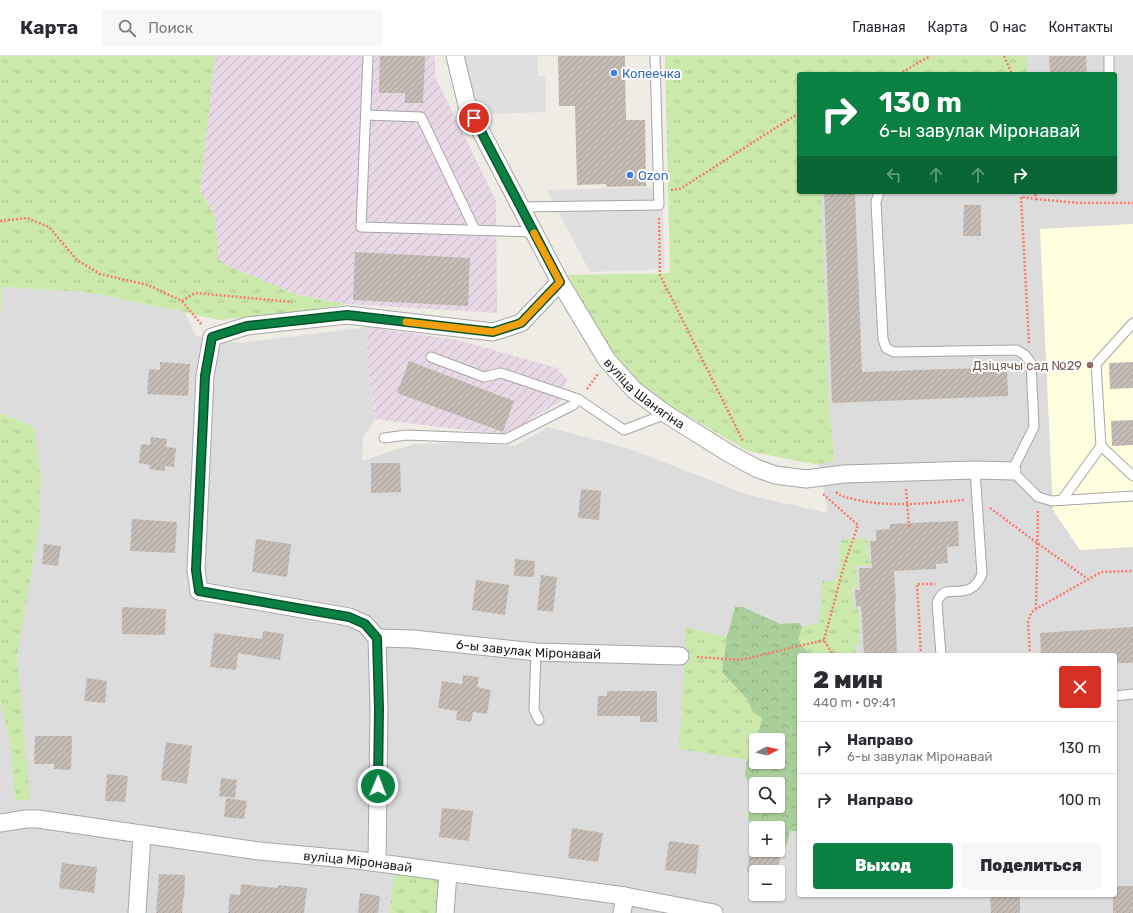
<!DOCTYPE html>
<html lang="ru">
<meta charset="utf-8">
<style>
body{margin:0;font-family:Rubik,sans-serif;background:#f7f7f7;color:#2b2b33;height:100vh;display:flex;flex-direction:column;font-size:15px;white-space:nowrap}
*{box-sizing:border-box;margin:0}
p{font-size:13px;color:#7c7c81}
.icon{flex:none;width:22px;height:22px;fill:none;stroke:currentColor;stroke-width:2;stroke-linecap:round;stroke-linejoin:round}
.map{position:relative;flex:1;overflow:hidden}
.drawer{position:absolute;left:797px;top:597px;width:320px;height:244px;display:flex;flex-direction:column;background:#fff;border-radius:4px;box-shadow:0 1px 3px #0004}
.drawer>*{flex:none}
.banner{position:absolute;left:797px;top:16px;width:320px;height:122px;border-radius:4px;box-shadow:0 1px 3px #0004;background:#0b8043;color:#fff;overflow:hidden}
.needle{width:26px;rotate:83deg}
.tools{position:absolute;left:749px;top:677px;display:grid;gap:8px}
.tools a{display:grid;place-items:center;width:36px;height:36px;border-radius:4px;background:#fff;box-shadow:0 1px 3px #0004;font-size:20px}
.pin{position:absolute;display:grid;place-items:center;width:34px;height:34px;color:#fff;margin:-17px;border:2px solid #fff;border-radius:50%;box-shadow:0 1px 4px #0007}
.me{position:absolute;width:44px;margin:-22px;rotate:1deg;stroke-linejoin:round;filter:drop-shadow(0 0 3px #0008)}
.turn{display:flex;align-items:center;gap:14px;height:84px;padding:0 16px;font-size:18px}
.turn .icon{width:52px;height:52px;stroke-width:2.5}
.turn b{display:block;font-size:28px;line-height:34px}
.lanes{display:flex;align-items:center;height:38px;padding:0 16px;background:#0003;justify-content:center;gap:20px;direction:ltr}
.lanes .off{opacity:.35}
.round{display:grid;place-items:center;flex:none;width:42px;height:42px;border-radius:4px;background:#f7f7f7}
.overview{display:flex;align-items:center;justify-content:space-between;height:68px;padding:0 16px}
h1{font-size:24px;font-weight:800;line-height:30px}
.button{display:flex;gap:8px;margin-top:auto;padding:8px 16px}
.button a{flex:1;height:46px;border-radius:4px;background:#0b8043;color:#fff;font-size:16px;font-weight:800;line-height:46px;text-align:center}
.button a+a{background:#f7f7f7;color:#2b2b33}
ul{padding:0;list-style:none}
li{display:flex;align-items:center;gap:12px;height:52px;padding:0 16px;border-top:1px solid #e1e1e2}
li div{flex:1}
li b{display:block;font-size:15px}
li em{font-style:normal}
header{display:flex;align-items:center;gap:24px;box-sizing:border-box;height:56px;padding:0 20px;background:#fff;border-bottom:1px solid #e1e1e2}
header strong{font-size:19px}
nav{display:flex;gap:22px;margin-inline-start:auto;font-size:14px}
.search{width:280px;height:36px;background:#f7f7f7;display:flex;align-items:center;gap:10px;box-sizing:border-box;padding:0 14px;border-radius:4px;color:#7c7c81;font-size:15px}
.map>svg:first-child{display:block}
.residential{fill:#dddcdc;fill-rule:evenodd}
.industrial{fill:url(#industrial-furrows)}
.education{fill:#ffffdf}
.grass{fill:url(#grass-tufts)}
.forest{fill:url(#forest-crowns);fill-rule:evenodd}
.parking{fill:#dfdfdf}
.building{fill:url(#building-hatch)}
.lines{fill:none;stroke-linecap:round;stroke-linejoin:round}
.lane-casing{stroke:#a6a6a6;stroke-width:11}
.street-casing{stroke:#a6a6a6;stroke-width:19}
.path{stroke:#f87b6d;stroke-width:2.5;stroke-dasharray:2 2;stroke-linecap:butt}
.lane{stroke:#fff;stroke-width:9}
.street{stroke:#fff;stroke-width:17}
.route-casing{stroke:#07532c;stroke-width:10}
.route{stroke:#0b8043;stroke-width:7}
.slow{stroke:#f59e0b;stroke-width:7}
.shop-dot{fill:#3f7fe0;stroke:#fff;stroke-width:1.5}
.education-dot{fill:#8d6e63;stroke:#fff;stroke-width:1.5}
.labels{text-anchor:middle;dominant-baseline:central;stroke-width:4;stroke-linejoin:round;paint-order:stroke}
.shop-label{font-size:13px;fill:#366cbe;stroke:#fff;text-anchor:start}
.education-label{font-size:13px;fill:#785e54;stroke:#fff;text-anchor:end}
.street-label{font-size:13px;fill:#1f1f1f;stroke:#fff}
</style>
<header>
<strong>Карта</strong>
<div class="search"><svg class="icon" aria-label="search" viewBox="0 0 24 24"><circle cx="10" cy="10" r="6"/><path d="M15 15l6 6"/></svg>Поиск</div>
<nav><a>Главная</a><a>Карта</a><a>О нас</a><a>Контакты</a></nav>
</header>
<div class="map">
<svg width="1133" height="857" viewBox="0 0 1133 857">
<defs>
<pattern id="industrial-furrows" width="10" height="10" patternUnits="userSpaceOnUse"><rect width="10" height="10" fill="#e8d7e5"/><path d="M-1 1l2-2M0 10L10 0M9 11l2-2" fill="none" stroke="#c7b8c4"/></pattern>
<pattern id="grass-tufts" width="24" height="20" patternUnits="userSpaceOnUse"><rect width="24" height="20" fill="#cae9ab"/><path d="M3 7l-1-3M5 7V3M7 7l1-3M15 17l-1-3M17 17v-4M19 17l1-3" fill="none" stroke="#adc793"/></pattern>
<pattern id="forest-crowns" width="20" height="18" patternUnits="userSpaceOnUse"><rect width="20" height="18" fill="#a9ce9a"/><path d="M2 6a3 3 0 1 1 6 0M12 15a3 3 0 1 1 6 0" fill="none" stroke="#91b084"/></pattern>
<pattern id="building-hatch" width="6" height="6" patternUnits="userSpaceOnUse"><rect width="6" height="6" fill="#c4bcb4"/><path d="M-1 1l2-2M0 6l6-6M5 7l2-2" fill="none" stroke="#a8a19a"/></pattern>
</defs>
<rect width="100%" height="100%" fill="#efece5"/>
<!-- residential -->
<path class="residential" d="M794,0H1133V857H0V645L10,686L15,744H29L17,601L39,472L41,421L34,371L0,357V260L2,231L85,236L185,256L196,280L240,287L368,271L366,296L375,363L363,381L362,405L414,388L465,387L515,390L548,371L630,393L748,439L828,457L819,409L808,136H1115V18H799ZM799,599H1115V839H799ZM756,684H778V706H756ZM756,728H778V750H756ZM756,772H778V794H756ZM756,816H778V838H756Z"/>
<!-- industrial -->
<g class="industrial">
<polygon points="215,0 435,0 435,20 496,145 497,257 346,248 298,239 224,208 218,202 215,160 200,135"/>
<polygon points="368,271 458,284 557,312 567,324 560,346 504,379 375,363 366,296"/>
</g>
<!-- education -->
<polygon class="education" points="1133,168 1133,491 1080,494 1053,454 1040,173"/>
<!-- grass -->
<g class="grass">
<polygon points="0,0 215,0 200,135 215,160 218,202 224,208 298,239 346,248 301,256 218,264 185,256 85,236 2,231 0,260"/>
<polygon points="665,0 1026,0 1027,18 799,18 799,136 821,136 829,349 834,404 819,409 748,395 674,352 641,329 614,298 594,267 568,219 670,217"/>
<polygon points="0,357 34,371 41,421 39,472 17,601 30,744 15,744 10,686 0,645"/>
<polygon points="867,482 869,505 875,505 875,509 856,510 857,532 852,532 854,553 859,553 860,589 855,589 856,599 810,599 797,585 802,571 819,567 823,524 830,526 837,523 841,484"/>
<polygon points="686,571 727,581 722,616 748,644 753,656 763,662 757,684 756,684 756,689 747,704 679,693"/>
<polygon points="400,818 436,822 440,827 438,857 390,857 393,823"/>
</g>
<!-- forest -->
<path class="forest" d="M735,551H743L780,568L799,567L802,571L798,585L810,599H799V775H790L787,789L778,787V772H756V784L751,783L748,760L754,736L745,719L747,704L756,689V706H778V684H757L762,662L753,656L748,644L722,616L727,581ZM756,728H778V750H756Z"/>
<!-- parking -->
<g class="parking">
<polygon points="461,0 537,0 538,20 545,20 546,56 480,58"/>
<polygon points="662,131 665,213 590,216 547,134"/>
</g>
<!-- building -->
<g class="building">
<polygon points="380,0 425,0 423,47 405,47 405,37 379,37"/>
<polygon points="558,0 625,0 626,64 645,64 646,130 607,131 606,128 577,129 575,50 559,50"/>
<polygon points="1049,0 1086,0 1087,18 1050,18"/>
<polygon points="824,136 855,136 862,316 1007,311 1008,340 832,347"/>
<polygon points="964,149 981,149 981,180 963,180"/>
<polygon points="355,196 470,202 468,250 353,244"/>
<polygon points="409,305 514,345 503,376 397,337"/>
<polygon points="160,306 190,308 188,340 147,338 149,313 160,314"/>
<polygon points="1133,306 1133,332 1110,333 1109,307"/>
<polygon points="1133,364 1133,389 1112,390 1111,365"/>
<polygon points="151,381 167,383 166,391 176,392 174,411 165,410 165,415 149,413 150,409 139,407 141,388 150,389"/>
<polygon points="371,407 400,407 401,436 371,437"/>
<polygon points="581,433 601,435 599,464 578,462"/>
<polygon points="132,463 177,466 175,497 130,495"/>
<polygon points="958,465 959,490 947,491 948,507 936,508 936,513 894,515 896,545 895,545 897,599 864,599 861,550 856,551 855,534 860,534 859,512 872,512 870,485 876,485 876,474 890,473 890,468"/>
<polygon points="256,483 291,488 287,521 252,516"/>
<polygon points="44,488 61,490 58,510 42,508"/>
<polygon points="515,503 535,505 534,521 514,520"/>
<polygon points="541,519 557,521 553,556 537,554"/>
<polygon points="476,524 509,529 505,559 472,554"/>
<polygon points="122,551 166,553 165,579 122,578"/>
<polygon points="1133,571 1133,607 1115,607 1115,599 1041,599 1040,577"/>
<polygon points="263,575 284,578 280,604 238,597 236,614 210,611 214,577 262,583"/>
<polygon points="463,619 479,621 477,631 491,634 487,658 473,656 471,666 456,664 457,655 438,652 442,625 462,628"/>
<polygon points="87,622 107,625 105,647 84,645"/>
<polygon points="607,635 657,635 657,666 640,666 640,660 597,660 598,640 607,640"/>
<polygon points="35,680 72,680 71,714 54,713 54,708 34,708"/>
<polygon points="166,686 192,690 187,728 161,724"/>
<polygon points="107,718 128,720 125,746 105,745"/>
<polygon points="221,722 237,724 235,742 219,740"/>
<polygon points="226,742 247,745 244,763 224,761"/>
<polygon points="442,752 473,755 469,785 439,781"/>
<polygon points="572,772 603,777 598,806 568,802"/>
<polygon points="669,785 699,789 696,818 665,814"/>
<polygon points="750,794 781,794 778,816 747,816"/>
<polygon points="62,807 97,811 94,837 59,832"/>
<polygon points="159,818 185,819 184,842 183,842 182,857 156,857"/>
<polygon points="241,828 278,832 278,829 307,832 304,857 228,857 230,838 240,839"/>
<polygon points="1115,830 1133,830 1133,857 1113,857 1113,839 1115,839"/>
<polygon points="360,837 380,840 378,857 358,857"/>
<polygon points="990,839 1020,839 1020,857 991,857"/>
</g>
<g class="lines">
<!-- lane casing -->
<g class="lane-casing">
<g id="lane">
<polyline points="368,0 361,171 534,176"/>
<polyline points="1109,0 1109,18"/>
<polyline points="366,59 421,61 475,174"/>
<polyline points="879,136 876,146 883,283 886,292 894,296 1017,294 1025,299 1031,307 1034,371 1012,415 1038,441 1052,445 1133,440"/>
<polyline points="521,151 659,149 655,0"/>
<polyline points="431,301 484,321 501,317 578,343"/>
<polyline points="384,382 407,379 506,383 573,349 578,343 624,374 666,358"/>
<polyline points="1101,390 1133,420"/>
<polyline points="1062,444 1101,390 1096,308 1133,267"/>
<polyline points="536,596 534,654 539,664"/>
<path d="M941,599L937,547C938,545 938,543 940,541C948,527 971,547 982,518L975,414"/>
<polyline points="1115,640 1133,638"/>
</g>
</g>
<!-- street casing -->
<g class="street-casing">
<g id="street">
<path id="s1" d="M455,0L467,49L560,226L607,304L634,334L666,358L730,398L756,412L775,419L806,423L844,418L975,414L1012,415"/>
<path id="s2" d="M377,582L413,583L536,596L680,600"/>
<path id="s3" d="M0,767L26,763H38L259,795L357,804L625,840L714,857"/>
<polyline points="377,806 379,653 377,582 365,568 349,561 199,535 196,514 205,320 212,281 247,270 347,259 493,276 521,267 560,226"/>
<polyline points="137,857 142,779"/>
<polyline points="445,857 448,817"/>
<polyline points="622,857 625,840"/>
</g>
</g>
<!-- path -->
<g class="path">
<polyline points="1004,0 1012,18"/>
<polyline points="899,18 930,0"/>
<polyline points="671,134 680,133 799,57"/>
<polyline points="1036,143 1079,147 1133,147"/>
<polyline points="659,162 660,219 743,385"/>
<polyline points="0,165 27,162 49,171 77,204 100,218 148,229 182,245 202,269"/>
<polyline points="182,245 195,237 292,246"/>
<polyline points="1029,287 1021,141 1036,143 1035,136"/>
<polyline points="587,333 598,318"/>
<polyline points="906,433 909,471"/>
<path d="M836,436C841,441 846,441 853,443C890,452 927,447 964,444"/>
<polyline points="823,438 858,469 844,510 824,584 833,599"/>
<polyline points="990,452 1037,487 1088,523"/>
<polyline points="1036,553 1038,454"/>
<polyline points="921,599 917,528 935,528"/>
<polyline points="1030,599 1028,566 1031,557 1036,553 1101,516 1133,515"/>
<polyline points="697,601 741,604 824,584"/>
</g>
<!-- lane -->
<use href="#lane" class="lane"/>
<!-- street -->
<use href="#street" class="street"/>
</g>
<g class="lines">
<!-- route casing -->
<g class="route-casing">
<polyline id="route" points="378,730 379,653 377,582 365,568 349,561 199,535 196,514 205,320 212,281 247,270 347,259 493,276 521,267 560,226 474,62"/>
</g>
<!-- route -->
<use href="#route" class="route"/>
<!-- slow -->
<polyline class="slow" points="406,266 493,276 521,267 560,226 534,177"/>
</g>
<!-- markers -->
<g class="shop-dot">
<circle cx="614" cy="17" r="4"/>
<circle cx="630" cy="119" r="4"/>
</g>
<circle class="education-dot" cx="1090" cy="309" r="4"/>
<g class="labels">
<!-- shop labels -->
<g class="shop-label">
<text x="622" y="17">Копеечка</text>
<text x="638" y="119">Ozon</text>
</g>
<!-- education labels -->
<g class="education-label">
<text x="1082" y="309">Дзіцячы сад №29</text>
</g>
<!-- street labels -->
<g class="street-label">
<text stroke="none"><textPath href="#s1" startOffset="392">вуліца Шанягіна</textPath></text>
<text stroke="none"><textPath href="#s2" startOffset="152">6-ы завулак Міронавай</textPath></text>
<text stroke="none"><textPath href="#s3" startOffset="361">вуліца Міронавай</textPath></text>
</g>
</g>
</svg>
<div class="tools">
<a><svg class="needle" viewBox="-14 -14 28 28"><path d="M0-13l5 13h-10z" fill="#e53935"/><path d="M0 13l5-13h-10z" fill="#7c7c81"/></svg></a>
<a><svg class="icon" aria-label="search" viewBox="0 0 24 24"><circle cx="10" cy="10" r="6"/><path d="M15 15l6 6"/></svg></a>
<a>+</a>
<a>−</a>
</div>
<div class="pin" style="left:474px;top:62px;background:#d93025"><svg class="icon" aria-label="arrive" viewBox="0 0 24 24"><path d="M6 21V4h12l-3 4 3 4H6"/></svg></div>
<svg class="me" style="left:378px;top:730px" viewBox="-20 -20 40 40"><circle r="17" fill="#0b8043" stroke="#fff" stroke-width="3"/><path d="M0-11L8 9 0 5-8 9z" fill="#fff"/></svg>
<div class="banner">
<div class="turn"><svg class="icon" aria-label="right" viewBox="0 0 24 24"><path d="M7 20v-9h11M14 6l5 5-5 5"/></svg><div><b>130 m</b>6-ы завулак Міронавай</div></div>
<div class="lanes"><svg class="icon off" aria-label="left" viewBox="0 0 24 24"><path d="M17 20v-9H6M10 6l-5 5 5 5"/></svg><svg class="icon off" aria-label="ahead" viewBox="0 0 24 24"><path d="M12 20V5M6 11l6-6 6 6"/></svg><svg class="icon off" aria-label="ahead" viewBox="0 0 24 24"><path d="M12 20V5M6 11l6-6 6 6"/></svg><svg class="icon" aria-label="right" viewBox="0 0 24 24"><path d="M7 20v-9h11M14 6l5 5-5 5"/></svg></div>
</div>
<section class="drawer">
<div class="overview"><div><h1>2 мин</h1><p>440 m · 09:41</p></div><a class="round" style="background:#d93025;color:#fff"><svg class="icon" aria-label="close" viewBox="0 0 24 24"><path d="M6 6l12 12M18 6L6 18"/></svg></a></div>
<ul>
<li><svg class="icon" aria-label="right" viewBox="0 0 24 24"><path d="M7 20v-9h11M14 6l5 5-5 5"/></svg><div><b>Направо</b><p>6-ы завулак Міронавай</p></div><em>130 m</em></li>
<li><svg class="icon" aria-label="right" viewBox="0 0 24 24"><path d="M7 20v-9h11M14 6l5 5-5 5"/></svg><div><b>Направо</b></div><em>100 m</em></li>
</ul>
<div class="button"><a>Выход</a><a>Поделиться</a></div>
</section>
</div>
